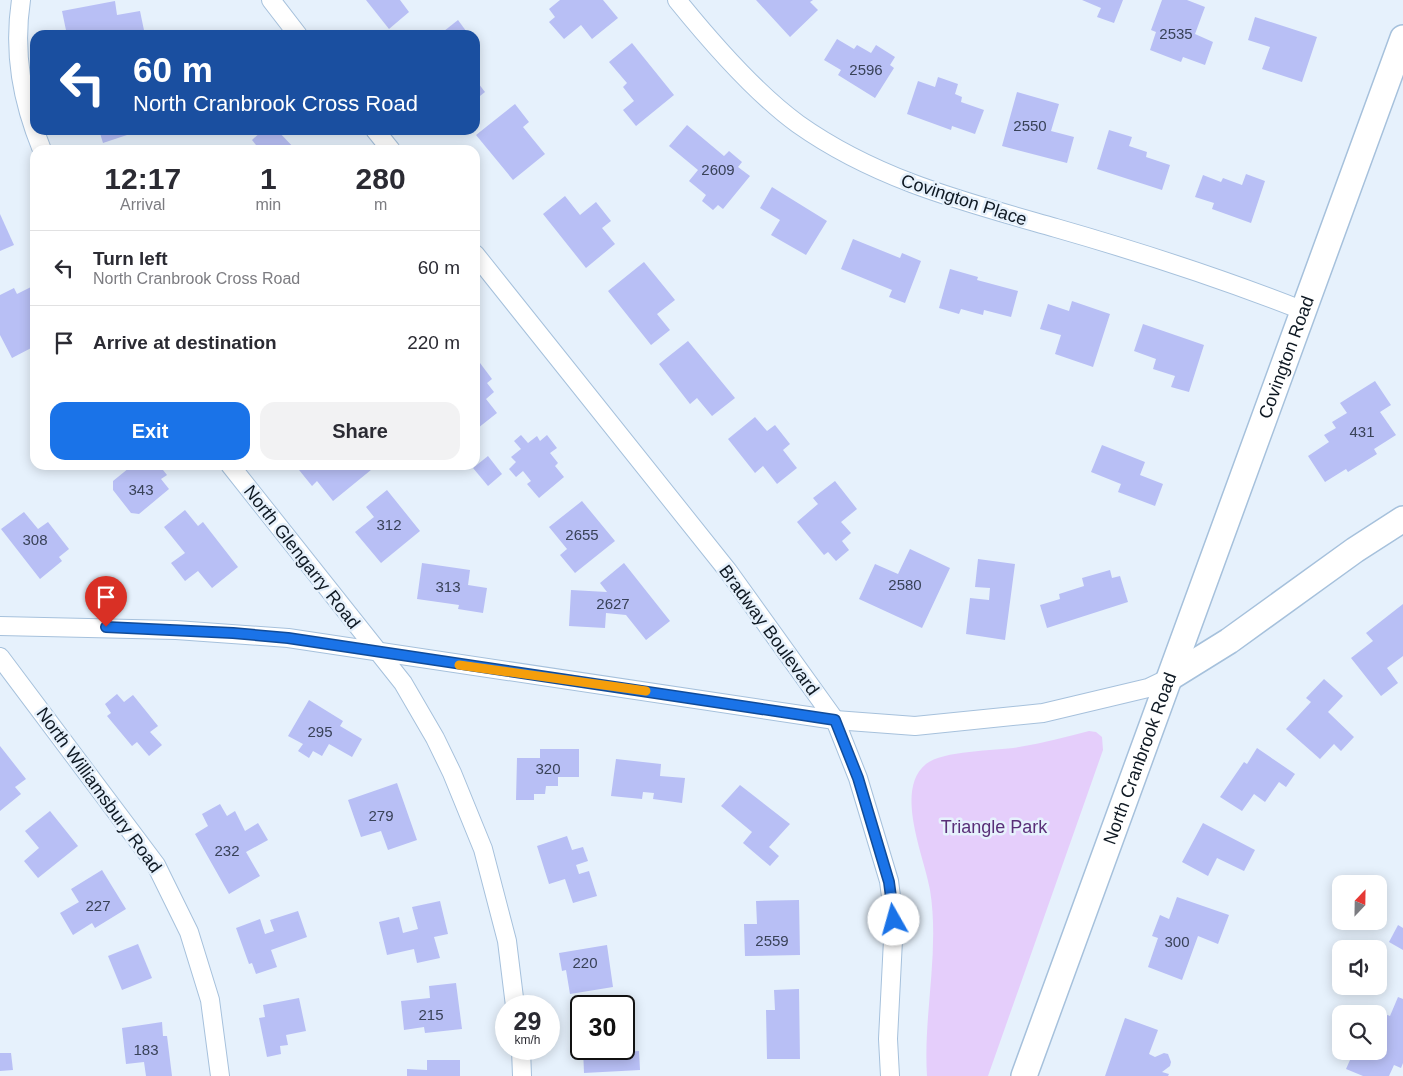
<!DOCTYPE html>
<style>
body{margin:0;font-family:Arial,sans-serif;background:#f2f2f3;color:#2b2b33;height:100vh;display:flex;flex-direction:column;font-size:19px;white-space:nowrap}
*{box-sizing:border-box;margin:0}
p{font-size:16px;color:#7c7c81}
.icon{flex:none;width:28px;height:28px;fill:none;stroke:currentColor;stroke-width:2;stroke-linecap:round;stroke-linejoin:round}
.map{position:relative;flex:1;overflow:hidden}
.sheet{position:absolute;left:30px;top:145px;width:450px;height:325px;display:flex;flex-direction:column;background:#fff;border-radius:15px;box-shadow:0 2px 12px #0003}
.sheet>*{flex:none}
.guide{position:absolute;left:30px;top:30px;width:450px;height:105px;border-radius:15px;box-shadow:0 2px 12px #0003;background:#1a4fa0;color:#fff;overflow:hidden}
.needle{width:32px;rotate:22deg}
.fabs{position:absolute;left:1332px;top:875px;display:grid;gap:10px}
.fabs a{display:grid;place-items:center;width:55px;height:55px;border-radius:10px;background:#fff;box-shadow:0 2px 12px #0003;font-size:25px}
.speed{position:absolute;left:495px;top:995px;display:flex;gap:10px;font-size:25px;font-weight:700;text-align:center}
.speed>*{display:grid;place-content:center;width:65px;height:65px;border-radius:50%;background:#fff;box-shadow:0 2px 12px #0003;line-height:1}
.speed small{font-size:12px;font-weight:400}
.speed .limit{border:2px solid #111;border-radius:8px;background:#fff;color:#111}
.pin{position:absolute;display:grid;place-items:center;width:42px;height:42px;color:#fff;margin:-51px -21px;border-radius:50% 50% 50% 0;rotate:-45deg;box-shadow:0 0 5px #0007}
.pin .icon{rotate:45deg}
.me{position:absolute;width:55px;margin:-28px;rotate:353deg;stroke-linejoin:round;filter:drop-shadow(0 0 4px #0008)}
.turn{display:flex;align-items:center;gap:18px;height:105px;padding:0 20px;font-size:22px}
.turn .icon{width:65px;height:65px;stroke-width:2.5}
.turn b{display:block;font-size:35px;line-height:42px}
.eta{display:flex;justify-content:space-evenly;align-items:center;height:85px;text-align:center}
.eta b{font-size:30px;font-weight:600;line-height:35px}
.button{display:flex;gap:10px;margin-top:auto;padding:10px 20px}
.button a{flex:1;height:58px;border-radius:15px;background:#1a73e8;color:#fff;font-size:20px;font-weight:600;line-height:58px;text-align:center}
.button a+a{background:#f2f2f3;color:#2b2b33}
ul{padding:0;list-style:none}
li{display:flex;align-items:center;gap:15px;height:75px;padding:0 20px;border-top:1px solid #e1e1e2}
li div{flex:1}
li b{display:block;font-size:19px}
li em{font-style:normal}
.map>svg:first-child{display:block}
.green{fill:#e5cefb}
.building{fill:#b8bff5}
.lines{fill:none;stroke-linecap:round;stroke-linejoin:round}
.street-casing{stroke:#a6c1dc;stroke-width:20}
.secondary-casing{stroke:#a6c1dc;stroke-width:28}
.street{stroke:#fff;stroke-width:18}
.secondary{stroke:#fff;stroke-width:25}
.route-casing{stroke:#114b97;stroke-width:12}
.route{stroke:#1a73e8;stroke-width:9}
.slow{stroke:#f59e0b;stroke-width:9}
.labels{text-anchor:middle;dominant-baseline:central;stroke-width:5;stroke-linejoin:round;paint-order:stroke}
.number-label{font-size:15px;fill:#394258}
.street-label{font-size:18px;fill:#0f1923;stroke:#e6f1fc}
.park-label{font-size:18px;fill:#592f78;stroke:#e6f1fc}
</style>
<div class="map">
<svg width="1403" height="1076" viewBox="0 0 1403 1076">
<rect width="100%" height="100%" fill="#e6f1fc"/>
<!-- green -->
<path class="green" d="M1089,731L1096,732L1102,737L1103,750L988,1076H927C923,1014 940,952 930,890C924,855 894,790 926,764C943,750 996,751 1019,747C1043,743 1066,737 1089,731Z"/>
<!-- building -->
<g class="building">
<polygon points="366,0 400,0 409,12 389,29"/>
<polygon points="560,0 603,0 618,18 592,39 581,25 564,39 549,22 555,17 549,9"/>
<polygon points="756,0 813,0 810,2 818,10 790,37"/>
<polygon points="1082,0 1123,0 1114,23 1097,17 1101,8"/>
<polygon points="1162,0 1187,0 1205,7 1195,34 1213,42 1205,65 1183,57 1181,62 1150,50 1156,32 1151,30"/>
<polygon points="115,1 117,15 140,11 145,35 67,35 62,11"/>
<polygon points="1255,17 1317,37 1302,82 1262,69 1270,47 1248,40"/>
<polygon points="458,20 469,35 439,35"/>
<polygon points="837,39 854,49 857,45 871,53 876,45 895,57 890,65 894,68 875,98 838,75 841,70 824,60"/>
<polygon points="632,43 674,95 636,126 623,110 634,101 623,87 627,83 609,62"/>
<polygon points="938,77 958,84 955,94 962,97 961,102 984,110 975,134 952,126 951,130 907,114 918,81 935,87"/>
<polygon points="475,79 485,92 475,100"/>
<polygon points="1017,92 1059,104 1051,131 1074,137 1067,163 1002,146"/>
<polygon points="515,104 529,122 523,127 545,154 513,180 476,135"/>
<polygon points="687,125 724,156 729,151 742,162 738,167 750,176 723,209 718,205 713,210 702,201 706,195 689,181 698,170 669,146"/>
<polygon points="99,130 142,130 103,143"/>
<polygon points="263,130 277,130 296,150 260,150 252,140"/>
<polygon points="1109,130 1132,137 1129,146 1147,152 1146,157 1170,165 1162,190 1097,169"/>
<polygon points="1246,174 1265,181 1251,223 1212,209 1214,203 1195,197 1203,175 1221,182 1223,178 1242,185"/>
<polygon points="772,187 827,221 806,255 771,235 780,220 760,208"/>
<polygon points="565,196 580,215 596,202 611,221 602,228 615,244 586,268 543,214"/>
<polygon points="0,214 14,245 0,251"/>
<polygon points="853,239 900,258 902,253 921,261 905,303 889,297 892,290 841,269"/>
<polygon points="644,262 675,300 657,314 670,330 651,345 608,291"/>
<polygon points="950,269 978,277 977,280 1018,291 1011,317 984,310 983,315 961,309 959,314 939,308"/>
<polygon points="33,286 35,290 35,346 12,358 0,335 0,295 14,288 17,294"/>
<polygon points="1072,301 1110,314 1093,367 1055,354 1061,335 1040,329 1048,304 1069,311"/>
<polygon points="1143,324 1204,345 1189,392 1171,387 1175,376 1153,369 1156,359 1134,351"/>
<polygon points="688,341 735,398 712,416 697,398 690,404 659,364"/>
<polygon points="480,363 492,379 487,383 494,392 486,399 497,413 478,428 475,425 475,367"/>
<polygon points="1375,381 1391,405 1380,412 1396,435 1374,449 1377,454 1348,472 1346,469 1325,482 1308,456 1329,442 1324,435 1336,428 1332,422 1347,413 1340,403"/>
<polygon points="755,417 767,431 775,425 790,444 783,450 797,468 777,484 763,466 755,473 728,439"/>
<polygon points="521,435 528,443 537,436 540,441 547,435 557,448 550,453 558,463 555,466 564,477 539,498 527,484 531,481 523,471 516,477 509,469 516,462 511,457 521,449 514,441"/>
<polygon points="1102,445 1145,462 1140,475 1163,484 1155,506 1118,492 1121,484 1091,472"/>
<polygon points="488,456 502,474 488,486 473,468"/>
<polygon points="126,465 159,465 167,475 161,479 169,489 139,514 131,513 113,490 113,481 129,468"/>
<polygon points="295,465 377,465 333,501 317,481 312,486"/>
<polygon points="835,481 857,509 841,522 851,533 842,541 849,550 836,561 828,552 824,555 797,522 818,504 813,498"/>
<polygon points="387,490 420,531 381,563 355,532 374,517 366,507"/>
<polygon points="582,501 615,541 575,573 560,555 567,549 549,527"/>
<polygon points="185,510 198,526 203,522 238,567 212,588 198,571 185,581 171,563 185,553 164,527"/>
<polygon points="24,512 38,529 48,522 69,549 59,557 62,561 40,579 1,529"/>
<polygon points="910,549 950,568 922,628 859,599 875,564 898,574"/>
<polygon points="978,559 1015,564 1005,640 966,634 970,598 989,600 990,588 975,587"/>
<polygon points="422,563 470,570 468,585 487,588 483,613 458,609 459,605 417,599"/>
<polygon points="624,563 670,621 646,640 626,615 606,613 605,628 569,626 571,590 607,592 600,583"/>
<polygon points="1110,570 1112,578 1120,576 1128,602 1047,628 1040,605 1060,599 1059,594 1084,586 1082,578"/>
<polygon points="1403,604 1403,656 1387,668 1398,683 1381,696 1351,658 1373,641 1366,633"/>
<polygon points="1324,679 1343,696 1328,712 1354,737 1341,751 1334,744 1320,759 1286,729 1311,702 1306,698"/>
<polygon points="117,694 124,702 133,695 158,726 150,732 162,745 149,756 137,742 132,746 107,716 111,713 105,704"/>
<polygon points="309,700 343,721 340,726 362,739 352,757 329,744 322,756 313,751 309,758 298,751 303,744 288,736"/>
<polygon points="0,746 26,779 15,787 21,794 0,811"/>
<polygon points="1257,748 1295,774 1286,787 1279,782 1265,802 1254,794 1242,811 1220,797 1244,762 1247,764"/>
<polygon points="540,749 579,749 579,777 558,777 558,786 546,786 545,794 534,794 534,800 516,800 517,758 540,758"/>
<polygon points="616,759 661,764 660,776 685,778 682,803 653,799 654,793 643,792 642,799 611,796"/>
<polygon points="397,783 417,840 388,850 381,831 361,837 348,800"/>
<polygon points="740,785 790,824 769,847 779,856 770,866 743,843 752,832 721,806"/>
<polygon points="220,804 227,816 235,811 245,831 258,823 268,840 246,852 260,876 229,894 195,834 208,826 202,814"/>
<polygon points="50,811 78,846 38,878 24,861 39,848 25,831"/>
<polygon points="1203,823 1255,850 1244,871 1217,858 1208,876 1182,862"/>
<polygon points="567,836 572,850 583,847 588,861 576,865 579,874 589,871 597,896 573,903 565,879 549,884 537,846"/>
<polygon points="102,870 126,909 95,928 92,923 73,935 60,913 79,902 71,889"/>
<polygon points="1177,897 1229,915 1218,944 1198,936 1182,980 1148,967 1158,938 1152,936 1160,915 1169,919"/>
<polygon points="799,900 800,955 745,956 744,924 757,924 756,901"/>
<polygon points="440,901 448,934 434,937 440,958 417,963 414,949 387,955 379,922 399,917 403,933 418,929 412,907"/>
<polygon points="298,911 307,937 271,950 277,967 256,974 252,963 249,964 236,928 260,919 265,934 274,931 270,920"/>
<polygon points="1398,925 1403,928 1403,950 1389,942"/>
<polygon points="138,944 152,978 122,990 108,956"/>
<polygon points="607,945 613,987 570,994 566,970 562,971 559,953"/>
<polygon points="456,983 462,1029 425,1033 424,1027 404,1030 401,1001 430,998 429,986"/>
<polygon points="799,989 800,1059 767,1059 766,1010 775,1010 774,990"/>
<polygon points="1398,997 1403,999 1403,1063 1401,1068 1394,1065 1389,1076 1363,1076 1346,1069 1354,1051 1379,1051 1379,1014 1370,1014 1372,1009 1390,1016"/>
<polygon points="299,998 306,1031 286,1035 288,1045 280,1046 281,1054 267,1057 259,1018 265,1017 263,1005"/>
<polygon points="1125,1018 1158,1030 1149,1054 1155,1057 1164,1053 1168,1054 1171,1062 1170,1066 1162,1072 1169,1074 1168,1076 1105,1076"/>
<polygon points="162,1022 163,1036 167,1036 172,1076 146,1076 144,1062 126,1064 122,1028"/>
<polygon points="583,1049 625,1049 625,1052 639,1051 640,1070 584,1073"/>
<polygon points="0,1053 11,1053 13,1070 0,1071"/>
<polygon points="427,1060 460,1060 460,1076 407,1076 407,1069 427,1070"/>
</g>
<g class="lines">
<!-- street casing -->
<g class="street-casing">
<g id="street">
<path d="M21,0C13,53 22,101 42,150"/>
<polyline points="271,0 298,35"/>
<path d="M677,0C711,42 754,92 798,124C877,180 965,202 1056,228C1140,252 1223,279 1304,311"/>
<polyline points="375,130 391,150"/>
<polyline points="475,254 728,571 835,720 858,778 889,881 894,920 888,1039 890,1076"/>
<polyline points="230,465 403,683 435,738 452,773 483,849 507,941 515,1006"/>
<polyline points="0,626 176,630 288,638 835,720 915,726 1043,713 1148,688 1171,677"/>
<polyline points="0,657 156,865 189,932 210,1000 220,1076"/>
<polyline points="521,1049 522,1076"/>
</g>
</g>
<!-- secondary casing -->
<g class="secondary-casing">
<g id="secondary">
<polyline points="1171,677 1229,641 1355,550 1403,519"/>
<path id="s1" d="M1024,1076L1403,38"/>
</g>
</g>
<!-- street -->
<use href="#street" class="street"/>
<!-- secondary -->
<use href="#secondary" class="secondary"/>
</g>
<g class="lines">
<!-- route casing -->
<g class="route-casing">
<polyline id="route" points="106,627 233,633 288,638 835,720 858,778 889,882 894,920"/>
</g>
<!-- route -->
<use href="#route" class="route"/>
<!-- slow -->
<polyline class="slow" points="459,665 646,691"/>
</g>
<g class="labels">
<!-- number labels -->
<g class="number-label">
<text x="1176" y="33">2535</text>
<text x="866" y="69">2596</text>
<text x="1030" y="125">2550</text>
<text x="718" y="169">2609</text>
<text x="1362" y="431">431</text>
<text x="141" y="489">343</text>
<text x="389" y="524">312</text>
<text x="582" y="534">2655</text>
<text x="35" y="539">308</text>
<text x="905" y="584">2580</text>
<text x="448" y="586">313</text>
<text x="613" y="603">2627</text>
<text x="320" y="731">295</text>
<text x="548" y="768">320</text>
<text x="381" y="815">279</text>
<text x="227" y="850">232</text>
<text x="98" y="905">227</text>
<text x="772" y="940">2559</text>
<text x="1177" y="941">300</text>
<text x="585" y="962">220</text>
<text x="431" y="1014">215</text>
<text x="146" y="1049">183</text>
</g>
<!-- street labels -->
<g class="street-label">
<text transform="translate(964 200) rotate(18)">Covington Place</text>
<text stroke="none"><textPath href="#s1" startOffset="765">Covington Road</textPath></text>
<text transform="translate(302 557) rotate(52)">North Glengarry Road</text>
<text transform="translate(769 630) rotate(54)">Bradway Boulevard</text>
<text stroke="none"><textPath href="#s1" startOffset="338">North Cranbrook Road</textPath></text>
<text transform="translate(99 790) rotate(54)">North Williamsbury Road</text>
</g>
<!-- park labels -->
<g class="park-label">
<text x="994" y="827">Triangle Park</text>
</g>
</g>
</svg>
<div class="fabs">
<a><svg class="needle" viewBox="-14 -14 28 28"><path d="M0-13l5 13h-10z" fill="#e53935"/><path d="M0 13l5-13h-10z" fill="#7c7c81"/></svg></a>
<a><svg class="icon" aria-label="sound" viewBox="0 0 24 24"><path d="M4 9h4l5-4v14l-5-4H4zM17 9q2 3 0 6"/></svg></a>
<a><svg class="icon" aria-label="search" viewBox="0 0 24 24"><circle cx="10" cy="10" r="6"/><path d="M15 15l6 6"/></svg></a>
</div>
<div class="speed"><div>29<small>km/h</small></div><div class="limit">30</div></div>
<div class="pin" style="left:106px;top:627px;background:#d93025"><svg class="icon" aria-label="arrive" viewBox="0 0 24 24"><path d="M6 21V4h12l-3 4 3 4H6"/></svg></div>
<svg class="me" style="left:894px;top:920px" viewBox="-20 -20 40 40"><circle r="19" fill="#fff"/><path d="M0-13L10 11 0 6-10 11z" fill="#1a73e8"/></svg>
<div class="guide">
<div class="turn"><svg class="icon" aria-label="left" viewBox="0 0 24 24"><path d="M17 20v-9H6M10 6l-5 5 5 5"/></svg><div><b>60 m</b>North Cranbrook Cross Road</div></div>
</div>
<section class="sheet">
<div class="eta">
<div><b>12:17</b><p>Arrival</p></div>
<div><b>1</b><p>min</p></div>
<div><b>280</b><p>m</p></div>
</div>
<ul>
<li><svg class="icon" aria-label="left" viewBox="0 0 24 24"><path d="M17 20v-9H6M10 6l-5 5 5 5"/></svg><div><b>Turn left</b><p>North Cranbrook Cross Road</p></div><em>60 m</em></li>
<li><svg class="icon" aria-label="arrive" viewBox="0 0 24 24"><path d="M6 21V4h12l-3 4 3 4H6"/></svg><div><b>Arrive at destination</b></div><em>220 m</em></li>
</ul>
<div class="button"><a>Exit</a><a>Share</a></div>
</section>
</div>
